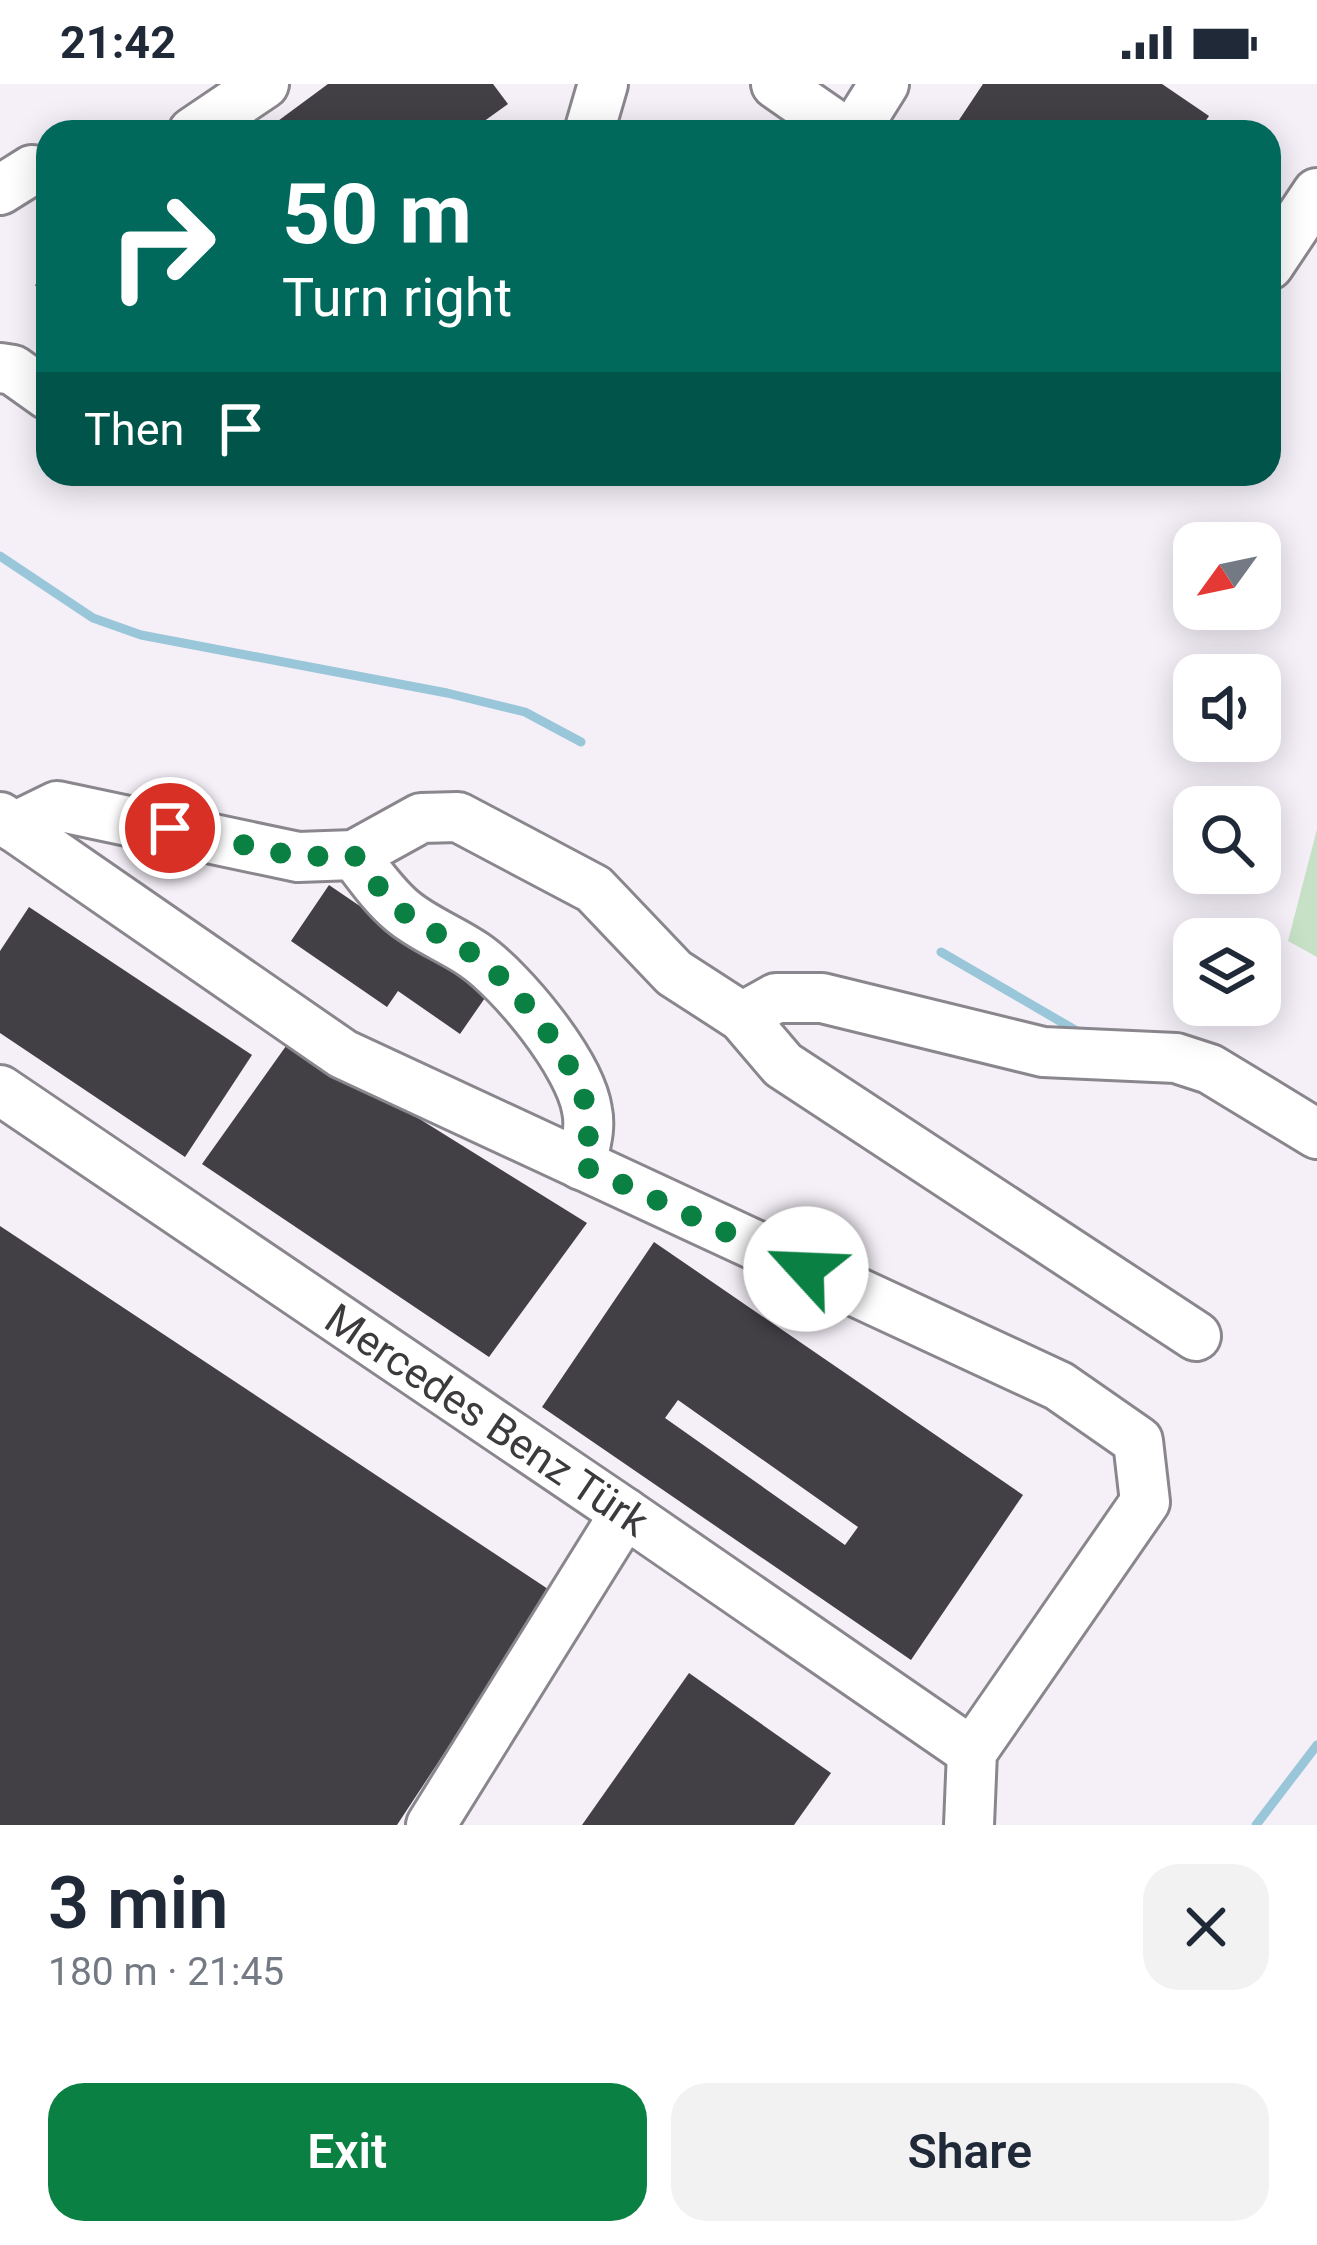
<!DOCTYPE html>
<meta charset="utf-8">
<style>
body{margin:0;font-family:Roboto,sans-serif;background:#f2f2f3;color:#1f2937;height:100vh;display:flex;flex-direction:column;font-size:45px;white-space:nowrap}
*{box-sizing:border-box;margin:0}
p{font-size:39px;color:#747a83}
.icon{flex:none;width:66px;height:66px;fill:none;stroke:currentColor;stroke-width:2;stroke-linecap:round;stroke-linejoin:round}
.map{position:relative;height:1741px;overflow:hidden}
.sheet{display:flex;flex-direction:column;background:#fff;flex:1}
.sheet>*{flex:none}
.guide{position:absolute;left:36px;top:36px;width:1245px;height:366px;border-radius:36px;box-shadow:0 6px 30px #0003;background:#00695c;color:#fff;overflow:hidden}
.needle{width:78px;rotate:237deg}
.buttons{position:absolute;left:1173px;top:438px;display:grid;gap:24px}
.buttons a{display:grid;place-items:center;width:108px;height:108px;border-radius:24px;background:#fff;box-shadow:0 6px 30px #0003;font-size:60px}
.pin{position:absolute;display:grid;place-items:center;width:102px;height:102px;color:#fff;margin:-51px;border:6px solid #fff;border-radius:50%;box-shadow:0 3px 12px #0007}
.me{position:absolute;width:132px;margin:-66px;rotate:295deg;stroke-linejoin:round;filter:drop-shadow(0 0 9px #0008)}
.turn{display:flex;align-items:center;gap:42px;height:252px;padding:0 48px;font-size:54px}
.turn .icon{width:156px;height:156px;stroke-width:2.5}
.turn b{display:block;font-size:84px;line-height:102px}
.then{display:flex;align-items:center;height:114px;padding:0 48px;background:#0003;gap:24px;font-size:45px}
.round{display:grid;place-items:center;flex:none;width:126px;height:126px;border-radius:36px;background:#f2f2f3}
.overview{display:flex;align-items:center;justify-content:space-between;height:204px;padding:0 48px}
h1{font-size:72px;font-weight:600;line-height:90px}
.primary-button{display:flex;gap:24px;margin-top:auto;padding:24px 48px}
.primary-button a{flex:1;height:138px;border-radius:36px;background:#0b8043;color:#fff;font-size:48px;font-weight:600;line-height:138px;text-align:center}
.primary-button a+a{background:#f2f2f3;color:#1f2937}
.status{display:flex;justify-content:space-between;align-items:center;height:84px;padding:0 60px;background:#fff;direction:ltr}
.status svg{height:33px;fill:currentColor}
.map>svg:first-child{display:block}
.green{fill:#c7e1c6}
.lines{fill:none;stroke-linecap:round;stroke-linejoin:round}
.stream{stroke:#9ac6d9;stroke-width:9}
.building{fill:#423f45;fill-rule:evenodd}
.minor-casing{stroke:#8a868d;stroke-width:54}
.minor{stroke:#fff;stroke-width:48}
.route{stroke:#0b8043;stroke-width:21;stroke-dasharray:0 37.8}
.labels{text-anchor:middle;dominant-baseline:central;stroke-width:12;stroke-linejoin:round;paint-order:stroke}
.street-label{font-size:42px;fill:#3c3a3d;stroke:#fff}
</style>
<div class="status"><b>21:42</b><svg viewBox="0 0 49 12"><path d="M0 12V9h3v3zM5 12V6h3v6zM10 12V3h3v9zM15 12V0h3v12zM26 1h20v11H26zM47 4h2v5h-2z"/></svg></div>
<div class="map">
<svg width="1317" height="1741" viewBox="0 0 1317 1741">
<rect width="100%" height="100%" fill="#f5f0f8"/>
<!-- green -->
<polygon class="green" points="1317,745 1317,873 1288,857"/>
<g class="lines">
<!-- stream -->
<g class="stream">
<polyline points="0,472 93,534 141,551 447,609 525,628 581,658"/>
<polyline points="941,868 1082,950"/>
<polyline points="1256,1741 1317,1661"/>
</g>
</g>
<!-- building -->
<g class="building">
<polygon points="328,0 493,0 508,20 469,48 263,48"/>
<polygon points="983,0 1162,0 1209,32 1198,48 951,48"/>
<polygon points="48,191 48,219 35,201"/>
<polygon points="329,801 414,859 496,898 460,950 398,907 387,923 291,857"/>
<polygon points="29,823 252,971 185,1073 0,949 0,867"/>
<polygon points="291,955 587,1139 489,1273 202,1080"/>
<polygon points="0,1142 551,1507 397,1741 0,1741"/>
<path d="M654,1158L1023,1411L911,1576L542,1323ZM678,1316L858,1443L845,1461L665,1334Z"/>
<polygon points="689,1589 831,1689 794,1741 582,1741"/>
</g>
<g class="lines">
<!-- minor casing -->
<g class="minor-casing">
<g id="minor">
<polyline points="776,0 845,48"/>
<polyline points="193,48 264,0"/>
<polyline points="589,48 603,0"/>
<polyline points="854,48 884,0"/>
<polyline points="0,106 32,86 48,88"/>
<polyline points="1269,181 1317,109"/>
<polyline points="0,284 13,286 48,311"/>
<polyline points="0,733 343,970 1059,1302 1138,1357 1145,1418 972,1668 969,1741"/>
<polyline points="14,743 57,722 298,773 354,771 421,734 458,733 594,805 674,889 742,933 783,981 1196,1252"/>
<path d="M354,771C369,790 383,811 402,827C423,845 451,855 474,871C512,897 580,980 587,1026C591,1045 585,1062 581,1081"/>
<polyline points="742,933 776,914 822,914 1043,968 1176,974 1210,985 1317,1050"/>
<polyline points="0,1006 625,1429 972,1668"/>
<polyline points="431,1741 625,1429"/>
</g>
</g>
<!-- minor -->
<use href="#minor" class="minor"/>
</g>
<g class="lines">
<!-- route -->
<path class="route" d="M170,744L298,773L354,771C369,790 383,811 402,827C423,845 451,855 474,871C515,899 591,992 589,1044C589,1056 584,1069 581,1081L806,1185"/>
</g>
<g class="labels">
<!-- street labels -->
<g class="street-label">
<text transform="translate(487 1336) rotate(34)">Mercedes Benz Türk</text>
</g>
</g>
</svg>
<div class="buttons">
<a><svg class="needle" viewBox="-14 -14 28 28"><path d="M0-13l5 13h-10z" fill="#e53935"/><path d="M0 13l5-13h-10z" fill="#747a83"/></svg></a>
<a><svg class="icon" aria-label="sound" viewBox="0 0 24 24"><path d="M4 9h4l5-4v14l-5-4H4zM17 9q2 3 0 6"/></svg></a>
<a><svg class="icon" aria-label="search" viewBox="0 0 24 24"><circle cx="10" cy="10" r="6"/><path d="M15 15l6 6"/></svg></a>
<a><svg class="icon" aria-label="layers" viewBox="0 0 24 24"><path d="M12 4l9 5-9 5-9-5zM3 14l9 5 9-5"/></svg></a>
</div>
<div class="pin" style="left:170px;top:744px;background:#d93025"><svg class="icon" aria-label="arrive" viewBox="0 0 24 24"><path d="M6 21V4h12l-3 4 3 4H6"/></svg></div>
<svg class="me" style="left:806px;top:1185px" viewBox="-20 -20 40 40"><circle r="19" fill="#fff"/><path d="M0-13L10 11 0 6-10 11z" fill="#0b8043"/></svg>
<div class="guide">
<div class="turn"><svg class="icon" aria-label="right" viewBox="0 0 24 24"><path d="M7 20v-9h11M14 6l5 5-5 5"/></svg><div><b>50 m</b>Turn right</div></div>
<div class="then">Then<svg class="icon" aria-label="arrive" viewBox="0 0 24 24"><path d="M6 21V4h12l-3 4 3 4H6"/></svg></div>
</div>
</div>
<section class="sheet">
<div class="overview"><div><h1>3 min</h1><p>180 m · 21:45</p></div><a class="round"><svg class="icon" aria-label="close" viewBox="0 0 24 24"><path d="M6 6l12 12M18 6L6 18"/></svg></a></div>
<div class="primary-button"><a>Exit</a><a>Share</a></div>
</section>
